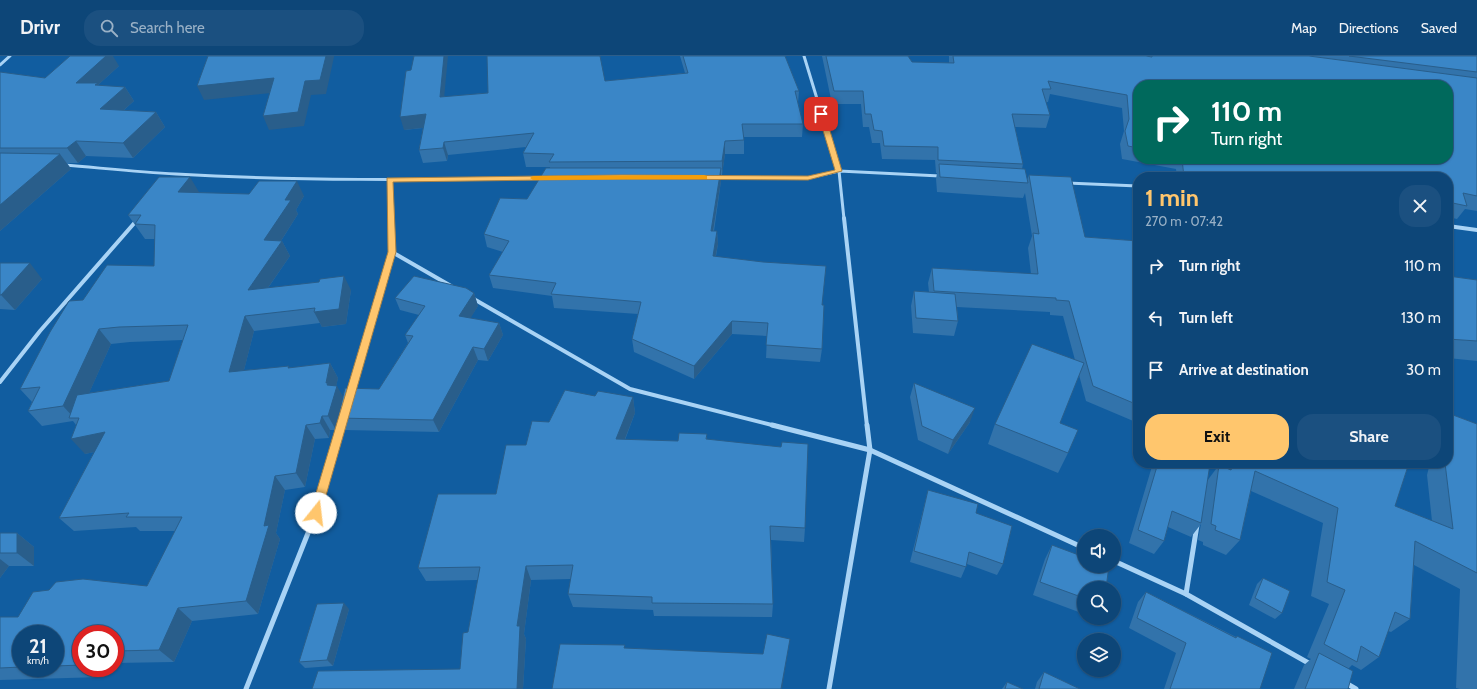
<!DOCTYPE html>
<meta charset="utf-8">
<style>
body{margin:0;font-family:Cabin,sans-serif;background:#1b5080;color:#f1f3f6;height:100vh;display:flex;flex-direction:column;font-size:15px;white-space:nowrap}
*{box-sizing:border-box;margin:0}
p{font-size:13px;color:#9ab1c6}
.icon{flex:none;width:22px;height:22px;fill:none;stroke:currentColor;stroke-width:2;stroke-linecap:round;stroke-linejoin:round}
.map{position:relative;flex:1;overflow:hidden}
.drawer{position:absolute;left:1133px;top:116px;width:320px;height:296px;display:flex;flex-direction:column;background:#0d4678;border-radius:16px;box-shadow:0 1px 3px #0004,0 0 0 1px #2d5e8a}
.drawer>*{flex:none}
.top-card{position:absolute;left:1133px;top:24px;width:320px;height:84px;border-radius:16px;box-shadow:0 1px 3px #0004,0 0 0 1px #2d5e8a;background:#00695c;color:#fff;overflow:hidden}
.fabs{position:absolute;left:1077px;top:473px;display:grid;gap:8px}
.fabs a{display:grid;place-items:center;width:44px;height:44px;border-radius:50%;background:#0d4678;box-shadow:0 1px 3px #0004,0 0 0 1px #2d5e8a;font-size:20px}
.speed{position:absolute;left:12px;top:569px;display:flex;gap:8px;font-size:20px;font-weight:700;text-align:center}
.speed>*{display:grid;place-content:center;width:52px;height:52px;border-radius:50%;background:#0d4678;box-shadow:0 1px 3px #0004,0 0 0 1px #2d5e8a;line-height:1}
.speed small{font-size:10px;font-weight:400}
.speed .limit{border:6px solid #d22;background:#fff;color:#111}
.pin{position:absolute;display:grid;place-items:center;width:34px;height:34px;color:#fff;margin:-17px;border-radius:8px;box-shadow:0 2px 6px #0006}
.me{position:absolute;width:44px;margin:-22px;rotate:16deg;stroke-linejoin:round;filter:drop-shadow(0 0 3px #0008)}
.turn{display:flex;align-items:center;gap:14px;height:84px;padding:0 12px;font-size:18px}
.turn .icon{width:52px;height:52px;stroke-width:2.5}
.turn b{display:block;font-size:28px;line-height:34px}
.round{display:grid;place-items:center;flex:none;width:42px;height:42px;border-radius:16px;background:#1b5080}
.overview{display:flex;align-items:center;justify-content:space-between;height:68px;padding:0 12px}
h1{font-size:24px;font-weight:700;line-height:30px;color:#ffc66d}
.button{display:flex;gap:8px;margin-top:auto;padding:8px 12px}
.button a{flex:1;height:46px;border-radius:16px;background:#ffc66d;color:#111;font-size:16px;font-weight:700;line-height:46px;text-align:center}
.button a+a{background:#1b5080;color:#f1f3f6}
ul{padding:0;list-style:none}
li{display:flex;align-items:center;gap:12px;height:52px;padding:0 12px}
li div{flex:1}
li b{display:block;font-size:15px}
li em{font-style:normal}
header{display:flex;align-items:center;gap:24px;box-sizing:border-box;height:56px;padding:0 20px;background:#0d4678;border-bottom:1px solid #2d5e8a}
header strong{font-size:19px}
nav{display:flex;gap:22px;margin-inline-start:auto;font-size:14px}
.search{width:280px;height:36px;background:#1b5080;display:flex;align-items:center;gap:10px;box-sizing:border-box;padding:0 14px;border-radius:16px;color:#9ab1c6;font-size:15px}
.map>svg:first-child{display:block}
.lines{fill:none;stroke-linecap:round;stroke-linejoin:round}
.minor-far2{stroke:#a9d3f5;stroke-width:3}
.minor-far1{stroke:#a9d3f5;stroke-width:4}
.minor{stroke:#a9d3f5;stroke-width:5}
.wall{fill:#3273ab;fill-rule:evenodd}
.shaded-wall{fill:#295e8b}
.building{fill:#3a86c7;stroke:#295e8b}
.route{fill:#ffc66d;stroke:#a68147}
.slow{fill:#f59e0b}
</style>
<header>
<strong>Drivr</strong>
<div class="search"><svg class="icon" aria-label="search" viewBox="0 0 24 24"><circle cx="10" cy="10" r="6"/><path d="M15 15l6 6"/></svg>Search here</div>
<nav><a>Map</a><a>Directions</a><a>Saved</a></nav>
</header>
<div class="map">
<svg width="1477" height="633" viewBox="0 0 1477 633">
<rect width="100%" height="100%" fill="#115da0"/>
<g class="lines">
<!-- minor-far2 -->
<g class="minor-far2">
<polyline points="804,0 839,115 844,163"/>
<polyline points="0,9 10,0"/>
<path d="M64,109C101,112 138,116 176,118C299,125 422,124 545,122"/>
<polyline points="716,121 808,122 839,115 940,120"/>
<polyline points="390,124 391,163"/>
<polyline points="1067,127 1138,130"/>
</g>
<!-- minor-far1 -->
<g class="minor-far1">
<polyline points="844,162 867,370"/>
<polyline points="1448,170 1477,174"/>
<polyline points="392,196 451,230"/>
<polyline points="472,242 630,333 776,370"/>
<polyline points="0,326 40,275 137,164"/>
<polyline points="350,337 392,196 391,162"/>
<polyline points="341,370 343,363"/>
</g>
<!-- minor -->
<g class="minor">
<polyline points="772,369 870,394 1084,492"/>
<polyline points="1114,505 1186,538 1312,609"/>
<polyline points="1186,538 1197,469"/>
<polyline points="1344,626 1356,633"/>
<polyline points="246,633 316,457 341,369"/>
<polyline points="829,633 870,394 867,369"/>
</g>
</g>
<!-- wall -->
<g class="wall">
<polygon points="680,0 785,0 799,35 798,47 803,68 802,81 744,81 744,98 725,98 722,119 721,119 721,125 714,175 717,175 718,188 716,200 822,249 822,293 820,306 766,302 767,280 732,278 694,323 634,296 632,283 638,258 554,252 552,240 493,232 489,219 503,196 487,191 484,178 527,143 550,112 550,111 526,111 523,97 526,91 448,99 447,105 423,107 419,94 423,72 404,74 411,14 445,41 685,17"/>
<path d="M822,0H908L912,6L949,7V0H1477V155L1465,153L1457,163L1448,161V121H1177L1176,113L1122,103L1120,88L1124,75L1122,52L1050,38L1048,46H1046L1050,59L1046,72L1015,71L1023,108L1022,113L1027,124L1029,119L1085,181L1138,185V367L1086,345L1079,319L1060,367L1068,397L1058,417L988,388L995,368L1075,304L1063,260L1050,259V256L957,251L958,265L954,280L913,277L911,250L914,235L929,236L928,227L932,212L1031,218L1028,192L1032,180L1025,137L1023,142L937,136L936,123L937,117H936L935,104L882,103L880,87H872L869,71H863L861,48H832ZM1138,29L1448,103H1138Z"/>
<polygon points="119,10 98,29 99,30 125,31 134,45 124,54 156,56 165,71 133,102 86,100 78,107 67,107 71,113 0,175 0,16 45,22"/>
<path d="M199,136L198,137L304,140L296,154L298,158L281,185H282L290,200L268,232L351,234L346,268L322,271L320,267L254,275L244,314L290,312L330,307L338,322L336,330L343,341L379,333L408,287L405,279L419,259L400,254L395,242L474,237L478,250L470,262L499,267L503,279L488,305L478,304L439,376L345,374L339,365L336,374H330L329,382L315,383L305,431L285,434L276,477L280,483L258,558L192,565L174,606L115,607V578H81V612H107L102,621L0,624V561H18L147,530L175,475H140L136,471L74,475L59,462L94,396L85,398L76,369L73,365L42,370L28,355L32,346L20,333L83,244L154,210L155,183H145L128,159ZM183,284L169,325L89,337L111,288L130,286ZM21,578H55V612H21Z"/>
<polygon points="0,207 42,223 15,254 0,253"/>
<polygon points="1448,220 1477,224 1477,305 1448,302"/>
<polygon points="914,327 970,366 948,398 918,384 910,341"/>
<polygon points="595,340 633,341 635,357 625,384 678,385 707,378 707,383 805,472 804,486 771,484 773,548 772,561 654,560 653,554 573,551 568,538 571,523 531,524 524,578 526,583 523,633 312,633 460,613 468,576 478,524 426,525 418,512 496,438 526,389 549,366"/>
<polygon points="1453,359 1477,368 1477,633 1460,633 1456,632 1460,533 1414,509 1410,563 1391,576 1388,575 1379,601 1361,614 1352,609 1348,613 1348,633 1294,633 1304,609 1311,603 1307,601 1329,548 1311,540 1323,467 1251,435 1240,484 1226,499 1203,489 1203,486 1198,484 1201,468 1191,481 1168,471 1164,485 1154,498 1129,487 1153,407 1207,407 1207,425 1219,409 1226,412 1228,407 1409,407 1395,450 1432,465 1427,419 1430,407 1448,407 1448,364"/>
<polygon points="928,434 976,457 1003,508 997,519 967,508 961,522 910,506"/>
<polygon points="0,477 17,477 34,491 34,510 9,510 0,522"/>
<polygon points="1052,489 1084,532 1084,558 1033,539 1045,503"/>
<polygon points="1263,522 1282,557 1275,563 1249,549 1257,528"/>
<polygon points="1146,536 1236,581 1237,580 1260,633 1164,633 1176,597 1129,572 1138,546"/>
<polygon points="349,553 333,610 305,612 299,606"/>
<polygon points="1044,616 1080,633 1035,633 1037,626"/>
<polygon points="1007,626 1023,633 1002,633"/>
</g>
<!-- shaded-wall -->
<g class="shaded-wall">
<polygon points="106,0 113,0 119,10 98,29 106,42 76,27"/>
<polygon points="326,0 334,0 334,1 326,38 311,39 304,70 269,74 263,60"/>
<polygon points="444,0 448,0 443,54 440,41"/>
<polygon points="274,22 281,36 204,44 197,30"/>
<polygon points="125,31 134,45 109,67 100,53"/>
<polygon points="156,56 165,71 133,102 123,87"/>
<polygon points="426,58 430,71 404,74 400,61"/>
<polygon points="76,85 86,100 78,107 67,92"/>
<polygon points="725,85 725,98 722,119 722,105"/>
<polygon points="444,86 448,99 447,105 443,92"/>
<polygon points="60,98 71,113 0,175 0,149"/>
<polygon points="721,112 721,125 711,188 711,175"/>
<polygon points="190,121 199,136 187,151 178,136"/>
<polygon points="297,125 304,140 296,154 298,158 272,199 264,184 285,144"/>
<polygon points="717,175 718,188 713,213 713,200"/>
<polygon points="282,185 290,200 256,249 248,234"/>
<polygon points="30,207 42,223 15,254 1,239"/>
<polygon points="344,220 351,234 346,268 322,271 314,256"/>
<polygon points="474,237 478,250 464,273 459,260"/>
<polygon points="245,260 254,275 240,330 229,316"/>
<polygon points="732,265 732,278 694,323 694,310"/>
<polygon points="499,267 503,279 488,305 484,293"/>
<polygon points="99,273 111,288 78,362 74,362 63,350"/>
<polygon points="473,291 478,304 439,376 433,364"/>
<polygon points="330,307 338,322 335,336 337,330 345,344 338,362 339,365 336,374 328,360 326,327"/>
<polygon points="633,341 635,357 619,398 616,383"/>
<polygon points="975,352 970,366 948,398 953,384"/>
<polygon points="322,360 330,374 329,382 320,367"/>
<polygon points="306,369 315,383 305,431 296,417"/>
<polygon points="105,376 118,391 85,398 71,383"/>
<polygon points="275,420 285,434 276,477 280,483 258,558 246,545"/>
<polygon points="17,477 34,491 34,510 17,497"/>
<polygon points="0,503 9,510 0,522"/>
<polygon points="526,510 531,524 524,578 526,583 523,633 517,633 517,570"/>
<polygon points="344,547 349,553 333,610 327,604"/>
<polygon points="178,552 192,565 174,606 159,594"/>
<polygon points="790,583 788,595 782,633 781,633"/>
<polygon points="90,612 107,612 102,621"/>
</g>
<!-- building -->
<g class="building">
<polygon points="70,0 106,0 76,27 98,27 95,29 125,31 100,53 156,56 123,87 76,85 67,92 0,92 0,16 45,22"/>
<polygon points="208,0 326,0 320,24 305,25 298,56 263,60 274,22 197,30"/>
<polygon points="414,0 444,0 440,41 488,37 487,0 600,0 605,25 688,17 683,0 785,0 799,35 795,35 803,68 742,68 744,84 725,85 722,105 549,106 554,98 523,97 534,77 444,86 443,92 419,94 426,58 400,61 406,15 411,14"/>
<polygon points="826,0 908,0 912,6 954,7 953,0 1146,0 1152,1 1152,0 1309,0 1477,22 1477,140 1463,137 1467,150 1448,146 1448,121 1332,121 1328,120 1328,121 1258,121 1254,120 1254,121 1184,121 1182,103 1448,103 1448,29 1138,29 1138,92 1128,90 1125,75 1129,63 1127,39 1048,25 1051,33 1042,33 1050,59 1012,58 1023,108 938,104 938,91 884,90 882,75 874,74 871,58 865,58 863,35 834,35"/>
<polygon points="1349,0 1477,0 1477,16"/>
<polygon points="0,97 60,98 0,149"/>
<polygon points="939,108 1025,113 1028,127 940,121"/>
<polygon points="546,112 721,112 711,175 717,175 713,200 763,206 826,210 822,249 824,249 822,293 766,289 768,267 732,265 694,310 632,283 641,246 551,238 556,227 489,219 509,185 484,178 500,142 527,143"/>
<polygon points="1029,119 1071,121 1085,181 1138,185 1138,349 1093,330 1069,245 1056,244 1056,242 934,235 932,212 1038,218 1033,177 1039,178"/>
<polygon points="159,121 190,121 178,136 249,138 259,125 297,125 285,144 291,144 264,184 282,185 248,234 319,226 320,223 344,220 339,253 314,256 315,252 245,260 229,316 289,310 288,312 330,307 326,327 328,327 327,329 337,330 328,360 322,360 320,367 306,369 296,417 275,420 264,470 269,469 246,545 178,552 159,594 115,595 115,578 81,578 81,609 55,610 55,578 21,578 21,611 0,612 0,561 18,561 33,536 49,534 56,526 83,523 147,530 182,461 126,461 129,457 59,462 105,376 71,383 79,362 69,362 77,339 169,325 188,269 119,271 99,273 63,350 28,355 40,331 20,333 50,276 69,245 83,244 107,209 154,210 155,169 135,168 141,159 128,159"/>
<polygon points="0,207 30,207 1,239 0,239"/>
<polygon points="414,220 466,232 474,237 459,260 499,267 484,293 473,291 433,364 338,362 345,332 379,333 413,280 405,279 425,250 395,242"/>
<polygon points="1448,220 1477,224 1477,285 1448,283"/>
<polygon points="914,235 955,238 958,265 916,262"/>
<polygon points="1032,288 1084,307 1060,367 1078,374 1068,397 995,368"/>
<polygon points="914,327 975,352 953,384 922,370"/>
<polygon points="565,334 595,340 598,335 633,341 616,383 678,385 679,377 707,378 706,383 781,391 782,386 808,388 805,472 770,470 773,548 652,547 652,541 568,538 573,509 526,510 517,570 520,570 517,633 312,633 318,615 460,613 463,577 468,576 480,511 418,512 438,438 496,438 506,389 526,389 532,365 549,366"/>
<polygon points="1453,359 1477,368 1477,517 1415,485 1410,563 1395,556 1379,601 1361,590 1357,606 1324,588 1345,534 1327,526 1338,452 1255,415 1240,484 1215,474 1216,470 1211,468 1219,409 1231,414 1234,407 1409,407 1395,450 1453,473 1445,407 1448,407 1448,386"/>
<polygon points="1158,407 1207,407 1210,408 1201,467 1172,455 1164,485 1138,474"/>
<polygon points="928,434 978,448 976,457 1012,470 1003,508 969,496 966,511 914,495"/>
<rect x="0" y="477" width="17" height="20"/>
<polygon points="1052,489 1084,501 1084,510 1109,510 1106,532 1084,532 1084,542 1040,526"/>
<polygon points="1263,522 1290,535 1282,557 1255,542"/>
<polygon points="1146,536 1236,582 1237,580 1272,597 1260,633 1170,633 1186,587 1137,562"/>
<polygon points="344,547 327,604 299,606 317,548"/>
<polygon points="767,578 790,583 781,633 552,633 560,588 625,589 624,592 763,598"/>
<polygon points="1319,597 1353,615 1348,633 1305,633"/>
<polygon points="1044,616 1080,633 1039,633"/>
<polygon points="1007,626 1023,633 1005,633"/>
</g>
<!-- route -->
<polygon class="route" points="819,56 825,58 842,115 808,124 622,123 393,126 396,196 321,457 319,460 316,461 312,460 310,457 388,196 387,122 622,119 808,120 835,114 818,58"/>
<!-- slow -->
<polygon class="slow" points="704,119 707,120 707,123 533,124 530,122 533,120"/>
</svg>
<div class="fabs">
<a><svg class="icon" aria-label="sound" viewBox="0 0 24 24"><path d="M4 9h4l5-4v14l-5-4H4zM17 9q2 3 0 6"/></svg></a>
<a><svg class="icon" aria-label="search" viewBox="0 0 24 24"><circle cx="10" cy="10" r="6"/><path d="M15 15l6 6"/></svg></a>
<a><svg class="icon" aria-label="layers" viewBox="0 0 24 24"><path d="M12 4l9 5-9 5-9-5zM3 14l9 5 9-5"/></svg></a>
</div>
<div class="speed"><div>21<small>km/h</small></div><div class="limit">30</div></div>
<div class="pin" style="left:821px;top:58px;background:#d93025"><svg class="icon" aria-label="arrive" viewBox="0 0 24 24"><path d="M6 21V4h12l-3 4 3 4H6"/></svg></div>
<svg class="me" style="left:316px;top:457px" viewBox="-20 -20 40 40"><circle r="19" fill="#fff"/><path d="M0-13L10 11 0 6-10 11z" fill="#ffc66d"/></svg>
<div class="top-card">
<div class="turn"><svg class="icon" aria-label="right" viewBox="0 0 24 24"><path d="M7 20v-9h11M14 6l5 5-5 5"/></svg><div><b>110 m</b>Turn right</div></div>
</div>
<section class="drawer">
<div class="overview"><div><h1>1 min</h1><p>270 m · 07:42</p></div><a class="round"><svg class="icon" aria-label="close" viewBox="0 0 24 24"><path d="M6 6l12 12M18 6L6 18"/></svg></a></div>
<ul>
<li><svg class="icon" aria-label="right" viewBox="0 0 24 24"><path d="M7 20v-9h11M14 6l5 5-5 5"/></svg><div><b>Turn right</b></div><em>110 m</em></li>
<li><svg class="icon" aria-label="left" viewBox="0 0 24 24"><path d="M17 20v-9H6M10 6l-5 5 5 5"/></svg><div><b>Turn left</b></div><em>130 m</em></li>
<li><svg class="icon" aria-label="arrive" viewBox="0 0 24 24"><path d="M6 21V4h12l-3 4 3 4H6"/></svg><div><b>Arrive at destination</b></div><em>30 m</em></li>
</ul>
<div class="button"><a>Exit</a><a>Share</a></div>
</section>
</div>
